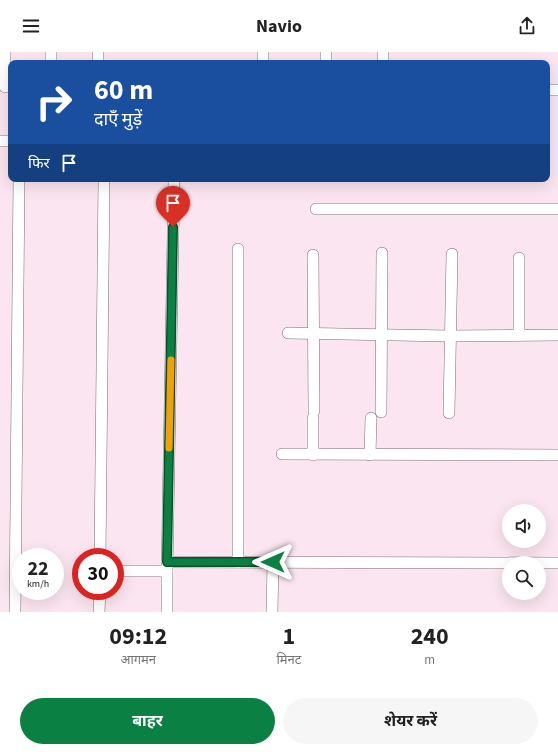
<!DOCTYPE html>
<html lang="hi">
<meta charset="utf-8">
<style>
body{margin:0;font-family:"Source Sans 3","Noto Sans Devanagari",sans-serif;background:#f6f6f6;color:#222;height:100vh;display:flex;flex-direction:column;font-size:15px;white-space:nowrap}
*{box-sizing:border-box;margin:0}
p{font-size:13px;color:#767676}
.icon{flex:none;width:22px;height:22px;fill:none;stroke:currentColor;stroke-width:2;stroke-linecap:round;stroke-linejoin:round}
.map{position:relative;height:560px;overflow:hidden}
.details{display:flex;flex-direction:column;background:#fff;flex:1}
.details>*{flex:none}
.banner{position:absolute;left:8px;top:8px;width:542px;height:122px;border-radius:8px;box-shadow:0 4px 16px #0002;background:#1a4fa0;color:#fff;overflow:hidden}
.buttons{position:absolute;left:502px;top:452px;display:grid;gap:8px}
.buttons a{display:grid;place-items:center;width:44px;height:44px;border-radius:50%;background:#fff;box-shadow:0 4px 16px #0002;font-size:20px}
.speed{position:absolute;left:12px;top:496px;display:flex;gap:8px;font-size:20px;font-weight:700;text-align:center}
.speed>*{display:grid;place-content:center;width:52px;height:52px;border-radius:50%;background:#fff;box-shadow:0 4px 16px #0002;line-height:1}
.speed small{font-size:10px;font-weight:400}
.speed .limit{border:6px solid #d22;background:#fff;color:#111}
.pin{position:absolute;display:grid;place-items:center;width:34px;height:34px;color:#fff;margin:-41px -17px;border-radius:50% 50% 50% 0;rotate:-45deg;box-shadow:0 0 4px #0007}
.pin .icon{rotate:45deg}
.me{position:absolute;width:44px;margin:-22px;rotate:270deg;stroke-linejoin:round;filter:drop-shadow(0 0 3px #0008)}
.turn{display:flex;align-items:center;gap:14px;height:84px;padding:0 20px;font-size:18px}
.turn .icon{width:52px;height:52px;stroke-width:2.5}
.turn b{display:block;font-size:28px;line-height:34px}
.then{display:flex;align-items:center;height:38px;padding:0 20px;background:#0003;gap:8px;font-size:15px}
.eta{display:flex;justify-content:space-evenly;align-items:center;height:68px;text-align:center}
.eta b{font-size:24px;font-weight:700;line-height:28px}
.primary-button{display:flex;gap:8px;margin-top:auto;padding:8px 20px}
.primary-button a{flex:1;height:46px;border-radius:24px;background:#0b8043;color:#fff;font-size:16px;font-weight:700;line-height:46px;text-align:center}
.primary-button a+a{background:#f6f6f6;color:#222}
header{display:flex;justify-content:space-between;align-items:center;height:52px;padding:0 20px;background:#fff;font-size:18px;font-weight:700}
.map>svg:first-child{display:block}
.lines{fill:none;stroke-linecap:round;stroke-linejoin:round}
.street-casing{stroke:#7e6b74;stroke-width:12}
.street{stroke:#fff;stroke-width:11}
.route-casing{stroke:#07532c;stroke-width:10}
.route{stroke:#0b8043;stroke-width:7}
.slow{stroke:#f59e0b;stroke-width:7}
</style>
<header><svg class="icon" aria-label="menu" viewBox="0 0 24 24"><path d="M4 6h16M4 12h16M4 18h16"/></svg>Navio<svg class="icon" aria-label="share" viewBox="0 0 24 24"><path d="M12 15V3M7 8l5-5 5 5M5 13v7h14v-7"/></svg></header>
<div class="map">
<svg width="558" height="560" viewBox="0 0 558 560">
<rect width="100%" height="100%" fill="#fbe5f0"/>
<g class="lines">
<!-- street casing -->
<g class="street-casing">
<g id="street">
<polyline points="51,0 51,11"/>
<polyline points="98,0 98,11"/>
<polyline points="263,11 263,0"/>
<polyline points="326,11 326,0"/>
<polyline points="383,11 383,0"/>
<polyline points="5,35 5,0"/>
<polyline points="547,38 558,38"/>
<polyline points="0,89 11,89"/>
<polyline points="316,157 558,157"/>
<polyline points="238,197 238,510"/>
<polyline points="313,203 314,359"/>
<polyline points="288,281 449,284 558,283"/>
<polyline points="519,283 519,206"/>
<polyline points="381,360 382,201"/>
<polyline points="449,361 452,202"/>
<polyline points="282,402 558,403"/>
<polyline points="313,403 313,366"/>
<polyline points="370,403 371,366"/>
<polyline points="100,505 104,127"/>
<polyline points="167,510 558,511"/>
<polyline points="115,519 167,519 174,127"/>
<polyline points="167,519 167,560"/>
<polyline points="15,560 19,127"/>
<polyline points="99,560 100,539"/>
<polyline points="272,560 273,510"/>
</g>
</g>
<!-- street -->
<use href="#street" class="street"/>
</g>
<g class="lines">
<!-- route casing -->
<g class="route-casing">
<polyline id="route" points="173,175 167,510 273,510"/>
</g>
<!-- route -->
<use href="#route" class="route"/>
<!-- slow -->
<polyline class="slow" points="169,396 171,308"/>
</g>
</svg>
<div class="buttons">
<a><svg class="icon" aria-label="sound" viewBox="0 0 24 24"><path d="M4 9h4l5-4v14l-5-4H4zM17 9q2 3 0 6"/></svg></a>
<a><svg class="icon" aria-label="search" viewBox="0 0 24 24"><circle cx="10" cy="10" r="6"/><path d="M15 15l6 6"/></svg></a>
</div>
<div class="speed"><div>22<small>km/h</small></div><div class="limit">30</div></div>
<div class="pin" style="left:173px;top:175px;background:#d93025"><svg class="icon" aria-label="arrive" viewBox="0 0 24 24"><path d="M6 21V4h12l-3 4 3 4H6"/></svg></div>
<svg class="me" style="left:273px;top:510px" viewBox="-20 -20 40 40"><path d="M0-17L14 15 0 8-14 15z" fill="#0b8043" stroke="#fff" stroke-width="4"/></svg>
<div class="banner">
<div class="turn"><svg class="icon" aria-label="right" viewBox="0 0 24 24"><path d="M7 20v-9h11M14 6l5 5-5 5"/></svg><div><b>60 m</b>दाएँ मुड़ें</div></div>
<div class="then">फिर<svg class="icon" aria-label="arrive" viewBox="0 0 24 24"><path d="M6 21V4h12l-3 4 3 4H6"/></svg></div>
</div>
</div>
<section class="details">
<div class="eta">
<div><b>09:12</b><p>आगमन</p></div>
<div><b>1</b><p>मिनट</p></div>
<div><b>240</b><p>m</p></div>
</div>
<div class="primary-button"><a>बाहर</a><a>शेयर करें</a></div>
</section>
